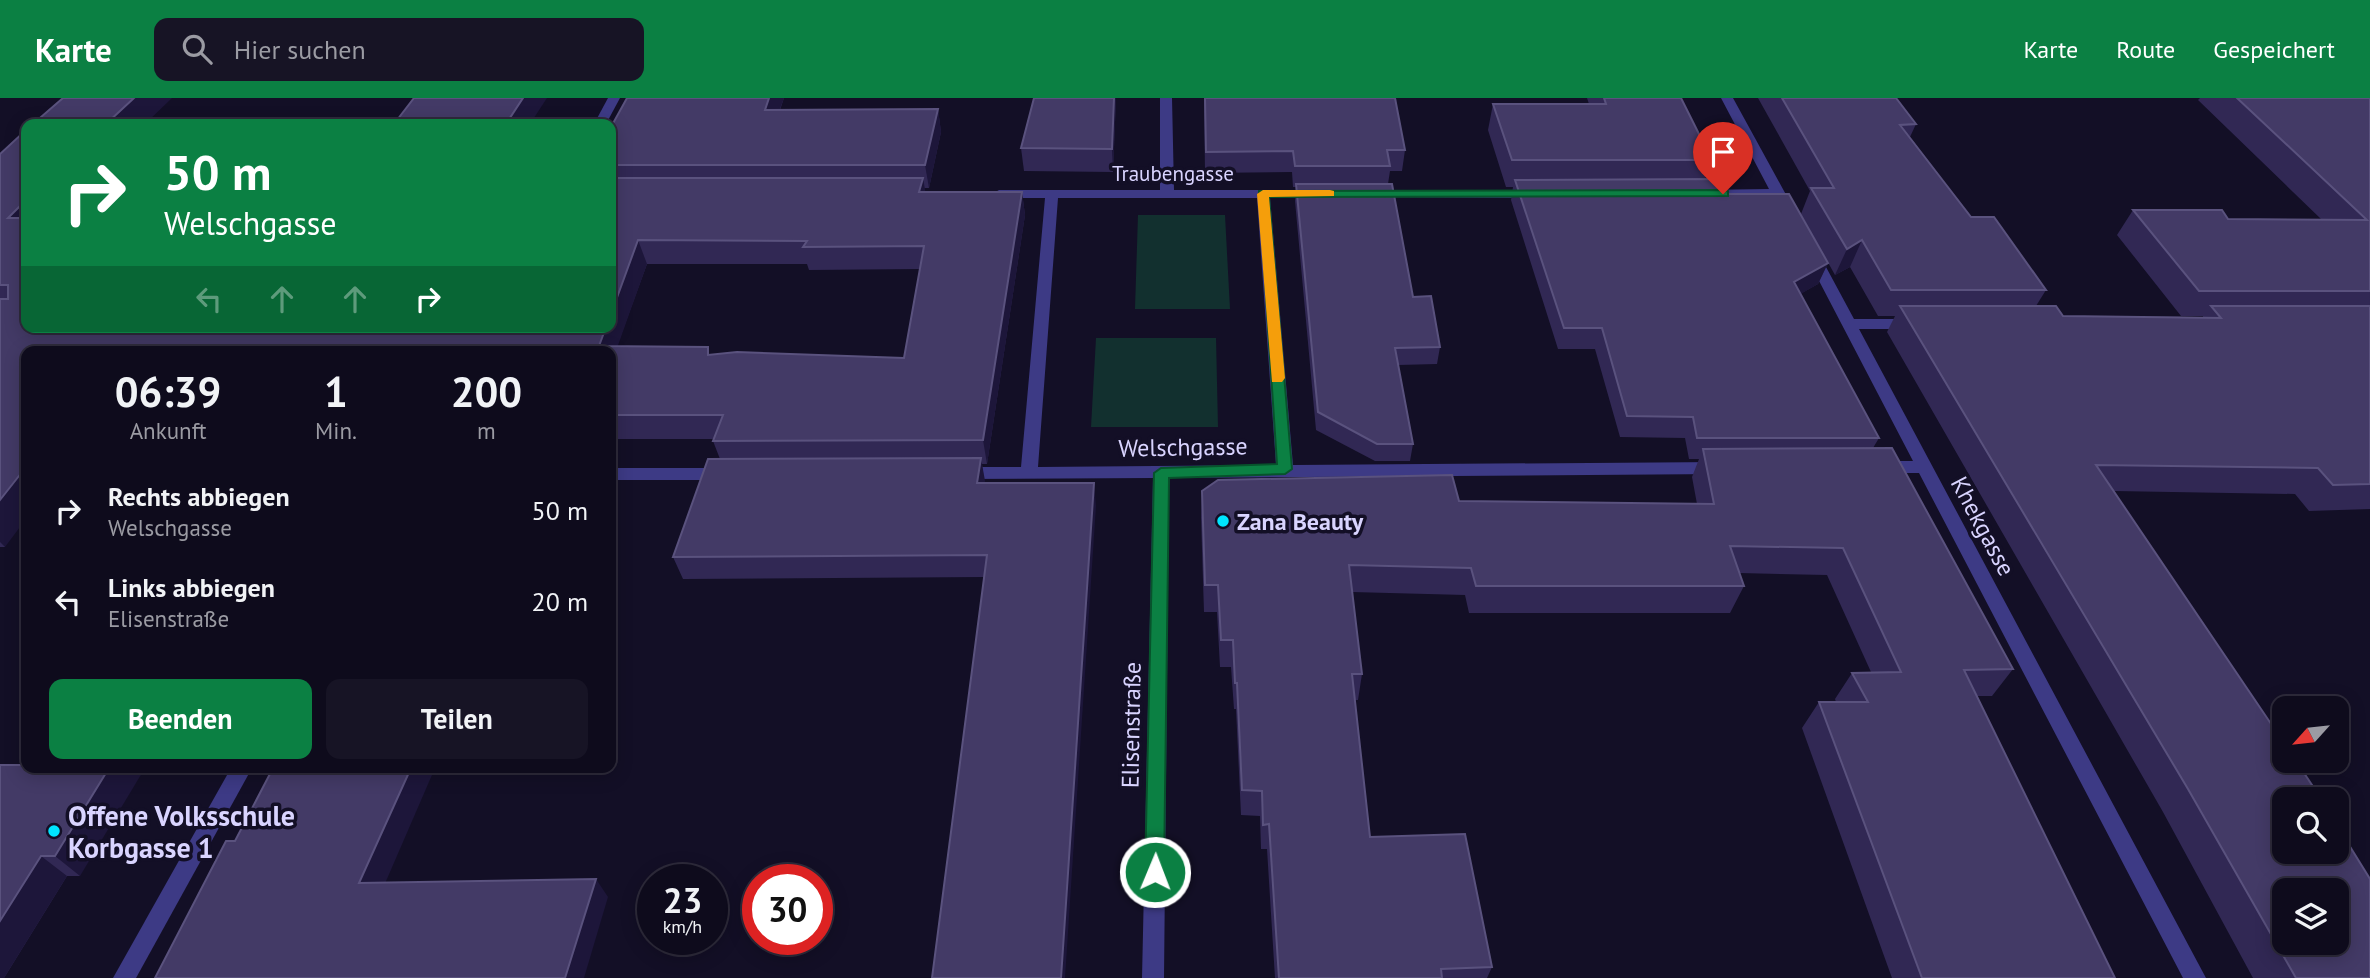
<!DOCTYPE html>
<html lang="de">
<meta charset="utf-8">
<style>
body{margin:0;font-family:"PT Sans",sans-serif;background:#171425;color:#f1f3f6;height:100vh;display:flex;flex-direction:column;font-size:26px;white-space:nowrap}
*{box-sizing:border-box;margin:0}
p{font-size:23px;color:#9b9ba3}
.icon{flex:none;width:38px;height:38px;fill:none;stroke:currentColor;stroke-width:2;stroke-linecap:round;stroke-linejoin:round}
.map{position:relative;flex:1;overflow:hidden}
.sheet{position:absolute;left:21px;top:248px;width:595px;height:427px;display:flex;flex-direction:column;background:#0e0b1c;border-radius:14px;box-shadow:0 4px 18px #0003,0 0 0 2px #2e2b3b}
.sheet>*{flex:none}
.guide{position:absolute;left:21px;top:21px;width:595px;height:214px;border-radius:14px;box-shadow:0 4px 18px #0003,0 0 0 2px #2e2b3b;background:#0b8043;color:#fff;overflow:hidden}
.needle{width:46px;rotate:243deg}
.controls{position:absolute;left:2272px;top:598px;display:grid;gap:14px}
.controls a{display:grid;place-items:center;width:77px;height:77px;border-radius:14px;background:#0e0b1c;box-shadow:0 4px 18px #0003,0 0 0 2px #2e2b3b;font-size:35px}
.speed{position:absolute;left:637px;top:766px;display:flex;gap:14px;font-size:35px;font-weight:700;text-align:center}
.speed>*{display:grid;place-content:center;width:91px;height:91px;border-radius:50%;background:#0e0b1c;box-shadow:0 4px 18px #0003,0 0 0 2px #2e2b3b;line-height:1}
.speed small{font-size:18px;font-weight:400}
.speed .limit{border:10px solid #d22;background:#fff;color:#111}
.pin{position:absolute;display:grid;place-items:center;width:60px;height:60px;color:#fff;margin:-72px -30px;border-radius:50% 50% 50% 0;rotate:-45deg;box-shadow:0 0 7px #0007}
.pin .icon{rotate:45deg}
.me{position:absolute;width:77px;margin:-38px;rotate:1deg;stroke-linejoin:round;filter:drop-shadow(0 0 5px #0008)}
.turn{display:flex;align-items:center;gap:24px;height:147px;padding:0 28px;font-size:32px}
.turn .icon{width:91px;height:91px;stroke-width:2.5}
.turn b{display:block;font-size:49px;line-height:60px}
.lanes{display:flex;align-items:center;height:66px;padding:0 28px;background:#0003;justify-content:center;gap:35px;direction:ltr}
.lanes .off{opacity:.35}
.eta{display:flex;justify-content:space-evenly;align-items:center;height:119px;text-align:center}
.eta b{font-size:42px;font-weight:600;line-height:49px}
.cta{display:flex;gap:14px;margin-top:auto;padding:14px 28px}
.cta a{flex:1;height:80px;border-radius:14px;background:#0b8043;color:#fff;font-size:28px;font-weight:600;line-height:80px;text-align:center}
.cta a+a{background:#171425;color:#f1f3f6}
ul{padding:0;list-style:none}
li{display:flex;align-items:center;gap:21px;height:91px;padding:0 28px}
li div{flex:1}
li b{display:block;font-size:26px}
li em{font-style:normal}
header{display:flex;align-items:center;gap:42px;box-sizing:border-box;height:98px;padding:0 35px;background:#0b8043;color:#fff}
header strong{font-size:33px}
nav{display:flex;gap:38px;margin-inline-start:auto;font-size:24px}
.search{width:490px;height:63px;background:#171425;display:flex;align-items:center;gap:18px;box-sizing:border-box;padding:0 24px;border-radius:14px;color:#9b9ba3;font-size:26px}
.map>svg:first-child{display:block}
.green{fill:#12302f}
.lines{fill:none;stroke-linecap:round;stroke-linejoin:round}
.minor{fill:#3d3a85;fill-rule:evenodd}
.wall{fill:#312854;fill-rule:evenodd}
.shaded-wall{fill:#1d163a}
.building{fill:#433a66;stroke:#5a527e;stroke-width:2;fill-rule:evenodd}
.route{fill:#0b8043;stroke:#07532c;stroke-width:2}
.slow{fill:#f59e0b}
.poi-dot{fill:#00e5ff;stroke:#130f26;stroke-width:2.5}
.labels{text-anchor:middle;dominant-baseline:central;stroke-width:7;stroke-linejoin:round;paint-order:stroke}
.far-street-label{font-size:21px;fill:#d9d4ff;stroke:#130f26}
.street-label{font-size:24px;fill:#d9d4ff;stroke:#130f26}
.poi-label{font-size:24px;font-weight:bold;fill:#d9d4ff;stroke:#130f26;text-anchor:start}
.near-poi-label{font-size:28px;font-weight:bold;fill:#d9d4ff;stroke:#130f26;text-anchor:start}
</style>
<header>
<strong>Karte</strong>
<div class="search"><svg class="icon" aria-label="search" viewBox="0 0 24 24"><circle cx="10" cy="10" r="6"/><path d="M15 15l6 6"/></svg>Hier suchen</div>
<nav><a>Karte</a><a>Route</a><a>Gespeichert</a></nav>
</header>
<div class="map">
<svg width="2370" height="880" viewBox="0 0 2370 880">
<rect width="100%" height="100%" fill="#130f26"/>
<!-- green -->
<g class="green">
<polygon points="1138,117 1225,117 1230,211 1135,211"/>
<polygon points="1096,240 1216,240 1218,329 1091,329"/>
</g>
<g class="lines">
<!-- minor -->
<g class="minor">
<polygon points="608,0 620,0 606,26 594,26"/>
<path d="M1160,0H1172L1174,92H1318L1325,96L1318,100H1270L1293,367L1720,364L1728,370L1720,376L1169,380L1164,880H1142L1153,380L961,381L953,375L961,369H1021L1045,100H999L992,96L999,92H1160ZM1058,100H1257L1276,367L1038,369Z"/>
<polygon points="1721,0 1733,0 1790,104 1788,107 1778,107 1774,99 1699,100 1692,96 1699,92 1769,91"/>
<polygon points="1370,92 1535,92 1542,96 1535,100 1365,99 1363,96"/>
<polygon points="1812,152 1819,156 1854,221 1915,221 1922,226 1915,231 1859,231 2206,880 2183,880 1919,375 1878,375 1870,369 1878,363 1913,363 1805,156"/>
<polygon points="611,370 726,370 734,376 726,382 611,382"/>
<polygon points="231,670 252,670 136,880 113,880"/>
</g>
</g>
<!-- wall -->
<g class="wall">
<path d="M627,0H784L780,12L938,11L941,34L929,90H924L925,94H1022L1025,117L987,366H982L984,385L1096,408L984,479L683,481L673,459L720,361L713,343L714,341H611V254H26L5,449H0V56L26,229H611V29ZM647,166H807L809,172L920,171L904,260L711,257L617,248Z"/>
<polygon points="1034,0 1116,0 1113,74 1024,73 1021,50"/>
<polygon points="1204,0 1395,0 1405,52 1402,73 1390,73 1388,86 1413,199 1440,249 1437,266 1398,267 1413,346 1410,363 1375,363 1316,332 1295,103 1296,89 1293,89 1292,74 1205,75"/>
<polygon points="1587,0 1681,0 1712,62 1705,81 1724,96 1828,165 1818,186 1800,196 1879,340 1873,350 2013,571 1992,598 1976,598 2115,880 1892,880 1802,630 1819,604 1836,604 1835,601 1852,575 1871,574 1827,477 1739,475 1744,488 1730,515 1469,515 1465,497 1352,494 1362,576 1358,602 1355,602 1370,739 1492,869 1487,880 1275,880 1267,751 1261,751 1260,718 1241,717 1236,611 1234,611 1231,569 1220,569 1217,514 1204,514 1201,420 1202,393 1459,403 1697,406 1692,379 1699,361 1689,361 1685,340 1620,339 1595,251 1558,251 1511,102 1513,89 1506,89 1488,32 1493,6 1589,6"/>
<polygon points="1758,0 1896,0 1916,26 1910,39 1971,119 2046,192 2036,208 2063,218 2203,219 2203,218 2181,218 2117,137 2133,112 2228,121 2321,121 2198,2 2200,0 2370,0 2370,411 2309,413 2295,396 2114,393 2370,880 2253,880 2163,714 1887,234 1895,218 1878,218 1850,169 1835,177 1801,116 1810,93"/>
<polygon points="26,667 80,778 67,778 4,880"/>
</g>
<!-- shaded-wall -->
<g class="shaded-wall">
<polygon points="134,0 172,0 145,26 106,26"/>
<polygon points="523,0 547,0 530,26 506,26"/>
<polygon points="769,0 784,0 771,35 765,12"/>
<polygon points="1114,0 1116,0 1113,74 1112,51"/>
<polygon points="938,11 941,34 929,90 925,67"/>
<polygon points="923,80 927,103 919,94"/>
<polygon points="1022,94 1025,117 987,366 983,342"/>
<polygon points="26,102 26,143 8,120"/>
<polygon points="638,142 647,166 611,267 599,248 606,229 611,229 611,216"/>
<polygon points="1862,142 1850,169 1835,177 1847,151"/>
<polygon points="1828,165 1818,186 1785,205 1794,184"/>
<polygon points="453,229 476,229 465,254 452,232"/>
<polygon points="981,360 985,383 981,408 977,385"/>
<polygon points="26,369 26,421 5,449 0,444 0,402"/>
<polygon points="1094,385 1096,408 1065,880 1061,880"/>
<polygon points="109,670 145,670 80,778 55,758"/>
<polygon points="411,670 435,670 377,804 359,785"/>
<polygon points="41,758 67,778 4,880 0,880 0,823"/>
<polygon points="596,781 608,799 584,880 565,880"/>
</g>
<!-- building -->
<g class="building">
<polygon points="63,0 134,0 106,26 33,26"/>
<polygon points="414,0 523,0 506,26 394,26"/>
<polygon points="627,0 769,0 765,12 938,11 925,67 611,67 611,29"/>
<polygon points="1034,0 1114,0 1112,51 1021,50"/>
<polygon points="1205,0 1395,0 1405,52 1387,52 1390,68 1295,68 1293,53 1206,54"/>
<polygon points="1604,0 1681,0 1712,62 1512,62 1493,6 1606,6"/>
<polygon points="1782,0 1896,0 1916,26 1900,27 1971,119 1994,119 2046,192 1891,192 1862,142 1847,151 1811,90 1834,90"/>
<polygon points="2237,0 2370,0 2370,193 2199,193 2133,112 2222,112 2228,121 2367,122"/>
<polygon points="26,32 26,102 8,120 26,120 26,229 453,229 452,232 471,231 472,229 606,229 599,248 708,249 708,257 737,254 904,260 924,148 803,149 807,143 638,142 611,216 611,80 923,80 919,94 1022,94 983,342 713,343 723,317 611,317 611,254 26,254 26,369 0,402 0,201 8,201 8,187 0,187 0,56"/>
<polygon points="1716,81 1724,96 1789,96 1828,165 1794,184 1879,340 1697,340 1693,319 1627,318 1602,230 1564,230 1515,82"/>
<polygon points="1296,86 1392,86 1413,199 1431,198 1440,249 1395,250 1413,346 1377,346 1318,314"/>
<path d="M1900,208H2056L2063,218L2221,220L2211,208H2370V386L2333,387L2318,370L2096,367L2284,645V663H2296L2322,702H2284V754H2336V726L2370,781V880H2296L2188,691ZM2284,793H2336V845H2284Z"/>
<polygon points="1892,350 2013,571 1964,572 2115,880 1922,880 1819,604 1868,604 1852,575 1901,574 1843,450 1730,448 1744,488 1476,488 1471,470 1349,467 1362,576 1352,576 1370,739 1465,736 1492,869 1441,871 1442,880 1279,880 1269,726 1263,727 1262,693 1242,692 1237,585 1235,585 1233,542 1221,542 1218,487 1205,487 1202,393 1218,382 1452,377 1459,403 1714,406 1703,351"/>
<polygon points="981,360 977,385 1094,385 1061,880 932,880 987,457 673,459 708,361"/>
<polygon points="0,667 26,667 26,670 109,670 55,758 41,758 0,823"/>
<polygon points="273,670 411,670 359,785 596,781 565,880 155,880 226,743 235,743"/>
</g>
<!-- route -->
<polygon class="route" points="1723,92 1728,93 1728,98 1269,99 1292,371 1285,376 1169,380 1164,774 1162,780 1155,783 1148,780 1145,774 1154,375 1161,370 1277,366 1259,93"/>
<!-- slow -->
<polygon class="slow" points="1330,92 1334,93 1334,98 1269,99 1285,280 1282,284 1272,284 1257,96 1263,92"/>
<!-- markers -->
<g class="poi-dot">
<circle cx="1223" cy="423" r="7"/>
<circle cx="54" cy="733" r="7"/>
</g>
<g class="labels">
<!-- far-street labels -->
<g class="far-street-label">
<text x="1173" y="75">Traubengasse</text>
</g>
<!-- street labels -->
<g class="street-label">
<text transform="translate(1183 349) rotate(-1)">Welschgasse</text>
<text transform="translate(1983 428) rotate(62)">Khekgasse</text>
<text transform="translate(1131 627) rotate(-89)">Elisenstraße</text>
</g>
<!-- poi labels -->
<g class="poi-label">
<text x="1237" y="423">Zana Beauty</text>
</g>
<!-- near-poi labels -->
<g class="near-poi-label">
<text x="68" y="717">Offene Volksschule<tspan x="68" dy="32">Korbgasse 1</tspan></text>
</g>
</g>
</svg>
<div class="controls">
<a><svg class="needle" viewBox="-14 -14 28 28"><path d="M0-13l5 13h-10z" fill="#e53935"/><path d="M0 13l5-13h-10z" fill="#9b9ba3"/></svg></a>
<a><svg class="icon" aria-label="search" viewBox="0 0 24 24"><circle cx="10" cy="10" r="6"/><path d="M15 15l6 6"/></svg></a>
<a><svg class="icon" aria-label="layers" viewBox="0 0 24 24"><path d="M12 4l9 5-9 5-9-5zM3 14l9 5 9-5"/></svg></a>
</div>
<div class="speed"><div>23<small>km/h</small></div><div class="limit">30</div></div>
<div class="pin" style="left:1723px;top:96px;background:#d93025"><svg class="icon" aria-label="arrive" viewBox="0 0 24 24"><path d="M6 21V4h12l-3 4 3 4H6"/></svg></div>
<svg class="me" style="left:1155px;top:774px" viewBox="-20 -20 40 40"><circle r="17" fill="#0b8043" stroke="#fff" stroke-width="3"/><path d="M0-11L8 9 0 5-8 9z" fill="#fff"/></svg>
<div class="guide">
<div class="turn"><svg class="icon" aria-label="right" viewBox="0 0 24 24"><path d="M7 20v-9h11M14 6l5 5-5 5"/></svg><div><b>50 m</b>Welschgasse</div></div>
<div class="lanes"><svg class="icon off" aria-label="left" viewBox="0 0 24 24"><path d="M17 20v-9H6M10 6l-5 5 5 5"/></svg><svg class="icon off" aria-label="ahead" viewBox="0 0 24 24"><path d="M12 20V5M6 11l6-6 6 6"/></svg><svg class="icon off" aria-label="ahead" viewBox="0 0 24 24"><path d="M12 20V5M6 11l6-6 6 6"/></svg><svg class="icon" aria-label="right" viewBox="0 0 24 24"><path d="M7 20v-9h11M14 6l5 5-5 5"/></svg></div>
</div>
<section class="sheet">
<div class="eta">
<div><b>06:39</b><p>Ankunft</p></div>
<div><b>1</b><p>Min.</p></div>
<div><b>200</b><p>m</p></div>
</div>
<ul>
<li><svg class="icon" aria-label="right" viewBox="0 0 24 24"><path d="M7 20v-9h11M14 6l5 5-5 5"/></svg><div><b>Rechts abbiegen</b><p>Welschgasse</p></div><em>50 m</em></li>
<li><svg class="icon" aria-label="left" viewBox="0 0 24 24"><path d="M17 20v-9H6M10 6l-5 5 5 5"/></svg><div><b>Links abbiegen</b><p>Elisenstraße</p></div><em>20 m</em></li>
</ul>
<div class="cta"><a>Beenden</a><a>Teilen</a></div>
</section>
</div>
